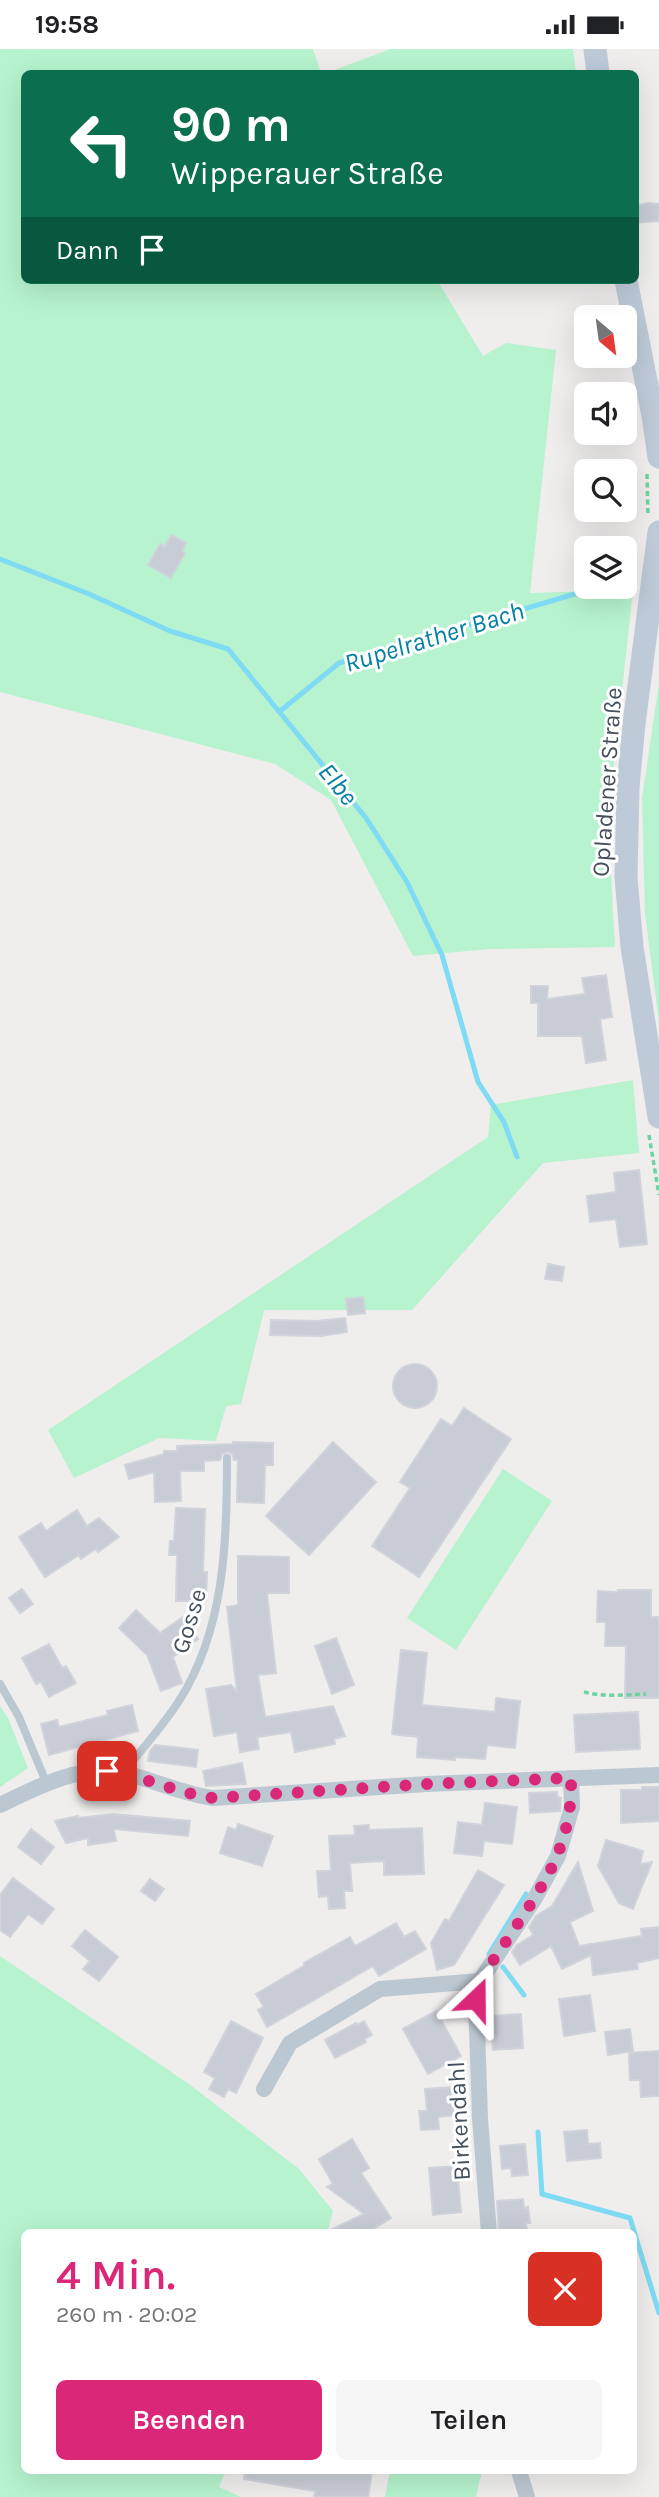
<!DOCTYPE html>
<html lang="de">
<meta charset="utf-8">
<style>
body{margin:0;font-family:Karla,sans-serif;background:#f6f6f6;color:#202124;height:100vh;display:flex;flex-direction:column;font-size:26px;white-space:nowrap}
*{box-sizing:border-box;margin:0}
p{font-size:23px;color:#757577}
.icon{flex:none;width:38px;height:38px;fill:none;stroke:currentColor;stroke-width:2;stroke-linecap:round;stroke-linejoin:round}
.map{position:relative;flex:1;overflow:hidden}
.sheet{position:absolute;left:21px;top:2180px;width:616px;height:245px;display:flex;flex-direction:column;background:#fff;border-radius:10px;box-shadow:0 7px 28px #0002}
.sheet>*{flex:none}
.top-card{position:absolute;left:21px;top:21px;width:618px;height:214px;border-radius:10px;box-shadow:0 7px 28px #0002;background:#0b6e4f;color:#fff;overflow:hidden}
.needle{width:46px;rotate:151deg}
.fabs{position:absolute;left:574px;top:256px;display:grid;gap:14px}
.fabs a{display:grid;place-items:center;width:63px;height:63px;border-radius:10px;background:#fff;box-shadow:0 7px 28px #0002;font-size:35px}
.pin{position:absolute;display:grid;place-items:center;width:60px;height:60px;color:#fff;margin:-30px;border-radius:14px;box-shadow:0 4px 10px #0006}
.me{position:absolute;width:77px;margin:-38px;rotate:23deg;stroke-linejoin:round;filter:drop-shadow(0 0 5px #0008)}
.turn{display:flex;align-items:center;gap:24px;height:147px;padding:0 35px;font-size:32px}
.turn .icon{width:91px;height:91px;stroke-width:2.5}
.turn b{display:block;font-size:49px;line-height:60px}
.then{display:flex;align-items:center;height:66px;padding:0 35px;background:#0003;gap:14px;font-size:26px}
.round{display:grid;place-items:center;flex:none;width:74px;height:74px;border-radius:10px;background:#f6f6f6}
.head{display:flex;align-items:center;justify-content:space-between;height:119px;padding:0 35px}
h1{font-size:42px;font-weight:600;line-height:52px;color:#db2777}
.cta{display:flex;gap:14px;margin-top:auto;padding:14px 35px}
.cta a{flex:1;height:80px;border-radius:10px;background:#db2777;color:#fff;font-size:28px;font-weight:600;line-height:80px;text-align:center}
.cta a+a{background:#f6f6f6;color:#202124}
.status{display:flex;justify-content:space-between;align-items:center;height:49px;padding:0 35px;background:#fff;direction:ltr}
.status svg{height:19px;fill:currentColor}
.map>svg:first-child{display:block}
.green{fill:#b6f3ce}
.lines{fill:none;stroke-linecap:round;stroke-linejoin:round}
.stream{stroke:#7fdbf4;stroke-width:5}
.building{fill:#c8ccd4;stroke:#d0d3da;stroke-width:2}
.path{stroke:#6bd4a1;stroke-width:3.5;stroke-dasharray:5 3.5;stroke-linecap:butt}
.lane{stroke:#bcc8d1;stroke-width:8}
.street{stroke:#bcc8d1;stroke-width:16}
.secondary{stroke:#becad8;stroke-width:23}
.route{stroke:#db2777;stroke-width:12;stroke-dasharray:0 21.6}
.labels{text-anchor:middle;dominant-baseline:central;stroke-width:6;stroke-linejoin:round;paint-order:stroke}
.street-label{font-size:24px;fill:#44505c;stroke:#fff}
.water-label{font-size:26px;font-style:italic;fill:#0280a3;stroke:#fff}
</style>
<div class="status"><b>19:58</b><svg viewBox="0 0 49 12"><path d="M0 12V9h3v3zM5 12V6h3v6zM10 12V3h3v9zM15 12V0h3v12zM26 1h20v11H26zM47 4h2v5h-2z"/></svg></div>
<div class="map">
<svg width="659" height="2448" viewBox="0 0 659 2448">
<rect width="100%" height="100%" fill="#f0eded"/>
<!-- green -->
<g class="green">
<polygon points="0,0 313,0 321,24 24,24 24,231 437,231 483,307 506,294 556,301 530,544 633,541 608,770 615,898 490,900 413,907 331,751 275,715 0,643"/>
<polygon points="390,0 573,0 576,24 327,24"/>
<polygon points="659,634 659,973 645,865 642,749"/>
<polygon points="633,1031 639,1104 543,1114 412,1261 264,1261 241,1355 226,1357 216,1392 159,1389 74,1429 48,1381 488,1088 491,1056"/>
<polygon points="503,1420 552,1452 456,1601 407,1569"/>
<polygon points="0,1657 8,1669 28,1719 0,1738"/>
<polygon points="0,1907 189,2035 299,2120 333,2162 327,2184 24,2184 24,2422 226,2422 219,2438 241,2448 0,2448"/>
<polygon points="390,2422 482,2422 476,2448 385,2448"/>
</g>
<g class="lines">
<!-- stream -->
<g class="stream">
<polyline points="0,510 89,545 170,582 228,600 366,769 407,833 442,906 478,1033 504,1073 517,1108"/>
<polyline points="625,531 633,529"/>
<polyline points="279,663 339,614 602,537"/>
<polyline points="489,1905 526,1845"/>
<polyline points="503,1918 524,1946"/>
<polyline points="538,2083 542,2145 630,2169 659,2264"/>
</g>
</g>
<!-- building -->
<g class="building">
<polygon points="648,154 659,155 659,172 635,174 635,157"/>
<polygon points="171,486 186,494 182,502 185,504 171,529 148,516 160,495 165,498"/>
<polygon points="606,926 612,968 600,970 606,1011 586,1014 582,987 538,987 538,954 531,954 531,937 548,937 547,950 585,945 582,929"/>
<polygon points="639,1121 647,1195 620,1198 616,1170 590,1173 587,1147 616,1143 614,1124"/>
<polygon points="548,1215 564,1218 562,1232 545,1230"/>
<polygon points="363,1248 365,1264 348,1266 346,1250"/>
<polygon points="345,1269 347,1283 321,1287 270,1286 271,1271 317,1272"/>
<circle cx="415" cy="1337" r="22"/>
<polygon points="464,1359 511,1390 419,1528 372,1497 410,1439 400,1433 441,1370 452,1377"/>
<polygon points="233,1393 273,1394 273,1416 265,1416 264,1454 237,1453 238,1411 234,1411 232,1405 228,1403 222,1405 220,1411 204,1412 204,1422 180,1422 181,1452 155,1453 154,1423 129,1430 125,1416 164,1405 164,1402 177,1402 177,1397 233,1395"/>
<polygon points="333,1393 376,1433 309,1506 266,1467"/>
<polygon points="176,1459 205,1460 203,1523 207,1523 206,1552 176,1552 177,1506 169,1506 170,1492 174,1492"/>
<polygon points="77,1461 87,1477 99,1469 119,1488 98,1503 96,1500 81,1510 79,1506 45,1528 19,1488 41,1474 46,1482"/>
<polygon points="238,1507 289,1508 289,1544 267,1544 276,1624 258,1626 265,1668 333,1657 345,1687 334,1690 335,1695 295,1703 291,1683 257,1688 259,1700 240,1703 237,1683 214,1687 206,1640 231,1636 237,1643 227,1558 238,1556"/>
<polygon points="22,1540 33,1555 20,1564 9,1549"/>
<polygon points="618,1541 651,1541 651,1568 659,1568 659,1649 625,1649 626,1597 605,1597 606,1573 597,1573 598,1542 617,1543"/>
<polygon points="136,1561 160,1584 183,1568 198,1590 173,1608 182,1634 161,1642 147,1606 119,1579"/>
<polygon points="336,1589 354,1636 332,1645 315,1597"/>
<polygon points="49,1595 62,1619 66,1617 76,1634 49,1648 41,1633 36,1635 22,1609"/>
<polygon points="401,1601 427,1604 422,1656 495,1663 496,1649 520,1652 515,1699 487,1696 485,1710 455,1708 455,1711 417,1708 418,1688 392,1685"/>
<polygon points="132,1656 138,1682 49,1706 41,1675 57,1671 59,1678 108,1666 107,1662"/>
<polygon points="638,1663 640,1700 576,1703 574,1666"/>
<polygon points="155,1696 198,1701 196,1718 148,1712 150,1702"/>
<polygon points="242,1714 246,1735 206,1737 203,1722"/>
<polygon points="642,1738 659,1738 659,1772 621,1774 621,1741 642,1741"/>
<polygon points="557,1743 558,1748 561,1749 560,1762 530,1764 529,1744"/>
<polygon points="485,1754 517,1758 512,1795 484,1792 482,1807 454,1804 458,1773 482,1776"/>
<polygon points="113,1765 190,1772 188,1787 114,1780 116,1792 88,1796 88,1789 66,1794 55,1772 78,1767 78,1769"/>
<polygon points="238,1775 273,1787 262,1817 220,1804 228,1778 236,1781"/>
<polygon points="369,1776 369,1781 422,1779 424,1825 384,1826 384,1812 350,1814 352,1842 344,1842 345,1859 329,1860 328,1847 319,1848 317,1822 331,1822 329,1787 355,1786 354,1777"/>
<polygon points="31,1780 54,1798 41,1815 18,1798"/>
<polygon points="606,1791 643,1802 640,1815 652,1813 633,1860 619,1854 598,1817"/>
<polygon points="578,1813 593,1862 570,1873 579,1897 642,1887 641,1880 659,1878 659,1909 637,1914 638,1920 593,1926 591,1906 562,1920 551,1897 520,1916 512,1903 517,1896 533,1886 529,1878 536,1867 552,1857"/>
<polygon points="478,1821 504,1836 454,1916 437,1921 431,1894 445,1870 449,1872"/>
<polygon points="13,1829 54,1860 42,1875 28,1865 10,1888 0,1881 0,1846"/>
<polygon points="150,1830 164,1840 155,1852 141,1842"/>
<polygon points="396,1874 404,1888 415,1882 426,1900 379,1927 373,1917 267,1978 258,1961 264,1958 256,1945 305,1916 304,1914 350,1888 355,1897"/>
<polygon points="85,1881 118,1908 99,1932 83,1920 90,1912 72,1897"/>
<polygon points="590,1946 595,1982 564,1987 559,1950"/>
<polygon points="436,1962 461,2007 428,2025 403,1980"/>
<polygon points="521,1965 523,1999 493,2001 491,1967"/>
<polygon points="231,1972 263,1989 236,2044 228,2040 224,2048 209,2040 215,2029 204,2023"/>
<polygon points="364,1972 372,1986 365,1990 366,1993 335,2009 325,1991 356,1974 357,1976"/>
<polygon points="630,1980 633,2002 608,2006 605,1983"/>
<polygon points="659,2002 659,2047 641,2048 640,2031 630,2031 629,2004"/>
<polygon points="453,2038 455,2066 438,2068 439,2080 421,2081 419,2062 427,2062 425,2040"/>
<polygon points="587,2081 588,2095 600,2094 601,2109 567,2112 564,2083"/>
<polygon points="352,2090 369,2119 361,2124 391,2169 367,2184 325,2184 364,2165 327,2138 333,2135 319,2110"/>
<polygon points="525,2095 528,2126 512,2127 511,2119 502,2120 500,2097"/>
<polygon points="457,2117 461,2163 433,2166 429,2119"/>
<polygon points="523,2150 524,2159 528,2158 530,2174 526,2174 527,2182 499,2184 497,2152"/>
<polygon points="245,2422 372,2422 368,2448 314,2448 315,2442 244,2430"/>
</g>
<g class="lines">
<!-- path -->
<g class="path">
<polyline points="647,425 648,467"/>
<polyline points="649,1086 659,1146"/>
<path d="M584,1643C603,1648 626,1646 646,1645"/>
</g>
<!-- lane -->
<g class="lane">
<polyline points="0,1635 19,1668 46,1733"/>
<path d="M123,1724C142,1700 163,1677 179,1652C225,1580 227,1492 227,1409"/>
</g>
<!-- street -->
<g class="street">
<path d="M0,1756C37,1738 82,1714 124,1724C154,1731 182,1745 213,1749L427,1735L659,1726"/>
<polyline points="264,2040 290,1994 380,1940 480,1932"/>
<polyline points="489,2184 480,2069 476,1950 480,1932 535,1849 558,1807 572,1758 571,1729"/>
<polyline points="519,2422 527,2448"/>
</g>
<!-- secondary -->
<g class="secondary">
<polyline points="595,0 598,24"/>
<polyline points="626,231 653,367 659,408"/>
<polyline points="659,483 634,675 628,738 626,828 632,898 659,1068"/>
</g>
</g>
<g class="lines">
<!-- route -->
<path class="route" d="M107,1722C143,1727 177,1744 213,1749L427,1735L571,1729C573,1796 544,1835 509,1888C496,1908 481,1926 476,1950"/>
</g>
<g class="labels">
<!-- street labels -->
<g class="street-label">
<text transform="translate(607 733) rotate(-86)">Opladener Straße</text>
<text transform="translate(189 1572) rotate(-73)">Gosse</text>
<text transform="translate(459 2072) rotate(-93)">Birkendahl</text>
</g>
<!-- water labels -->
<g class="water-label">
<text transform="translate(434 588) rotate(-17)">Rupelrather Bach</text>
<text transform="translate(338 735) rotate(51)">Elbe</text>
</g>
</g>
</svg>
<div class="fabs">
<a><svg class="needle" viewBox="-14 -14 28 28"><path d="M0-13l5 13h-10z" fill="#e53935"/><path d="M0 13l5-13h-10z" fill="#757577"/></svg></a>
<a><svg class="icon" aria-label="sound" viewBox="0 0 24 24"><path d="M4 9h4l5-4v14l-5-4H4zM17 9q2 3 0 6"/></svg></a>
<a><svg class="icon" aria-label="search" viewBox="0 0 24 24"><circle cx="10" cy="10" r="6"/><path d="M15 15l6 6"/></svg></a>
<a><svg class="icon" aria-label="layers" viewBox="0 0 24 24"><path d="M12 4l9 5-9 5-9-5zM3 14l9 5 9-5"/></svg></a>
</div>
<div class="pin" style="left:107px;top:1722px;background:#d93025"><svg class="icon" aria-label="arrive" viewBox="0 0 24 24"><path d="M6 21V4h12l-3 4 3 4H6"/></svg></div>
<svg class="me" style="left:476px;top:1950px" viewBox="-20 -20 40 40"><path d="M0-17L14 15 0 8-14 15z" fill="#db2777" stroke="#fff" stroke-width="4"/></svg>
<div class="top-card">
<div class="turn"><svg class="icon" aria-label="left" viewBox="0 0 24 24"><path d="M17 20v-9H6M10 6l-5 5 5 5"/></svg><div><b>90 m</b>Wipperauer Straße</div></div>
<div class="then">Dann<svg class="icon" aria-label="arrive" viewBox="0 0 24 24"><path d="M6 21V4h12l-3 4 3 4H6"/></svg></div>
</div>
<section class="sheet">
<div class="head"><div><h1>4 Min.</h1><p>260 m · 20:02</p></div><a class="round" style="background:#d93025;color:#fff"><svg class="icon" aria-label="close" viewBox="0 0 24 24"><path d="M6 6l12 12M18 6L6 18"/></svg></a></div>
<div class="cta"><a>Beenden</a><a>Teilen</a></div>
</section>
</div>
